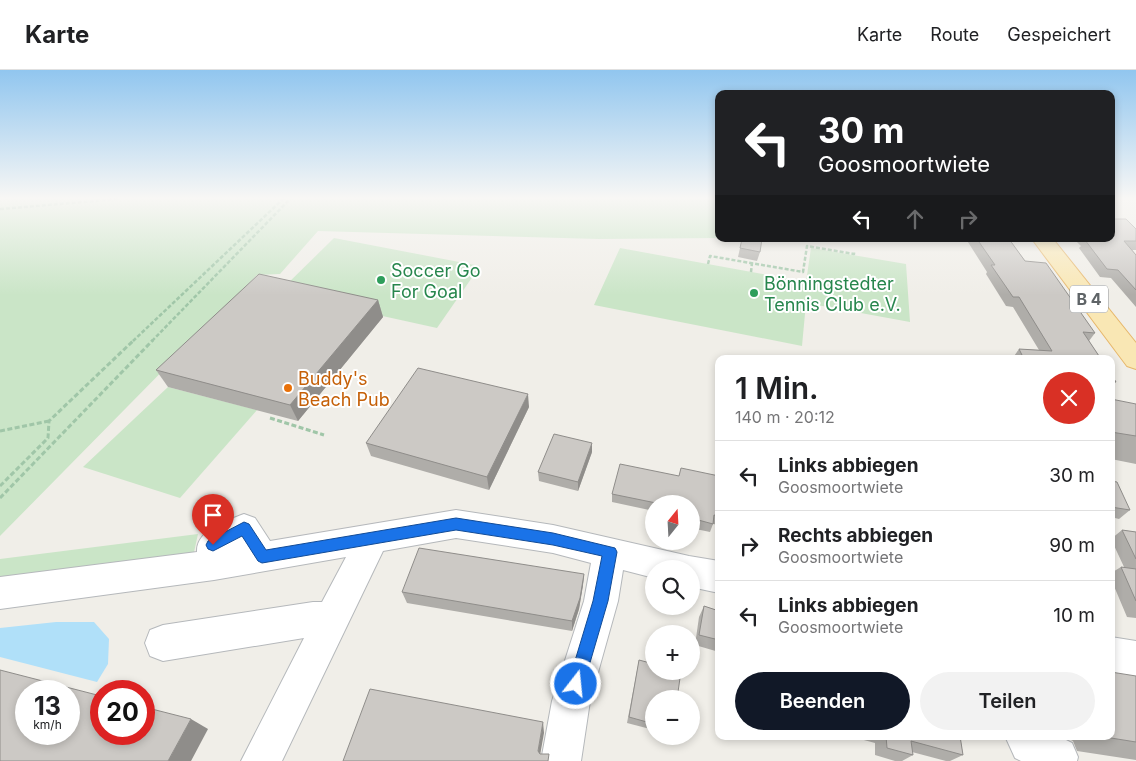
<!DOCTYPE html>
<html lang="de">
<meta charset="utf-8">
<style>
body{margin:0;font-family:Inter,sans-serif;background:#f2f2f2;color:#202124;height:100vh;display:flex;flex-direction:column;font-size:19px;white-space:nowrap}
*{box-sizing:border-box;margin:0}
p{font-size:16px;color:#757577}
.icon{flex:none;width:28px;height:28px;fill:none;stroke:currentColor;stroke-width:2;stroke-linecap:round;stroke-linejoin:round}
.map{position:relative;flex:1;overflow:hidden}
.drawer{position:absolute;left:715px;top:285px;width:400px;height:385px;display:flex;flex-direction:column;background:#fff;border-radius:10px;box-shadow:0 2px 8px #0003}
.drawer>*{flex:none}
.banner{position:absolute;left:715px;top:20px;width:400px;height:152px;border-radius:10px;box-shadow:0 2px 8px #0003;background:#202124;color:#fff;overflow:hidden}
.needle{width:32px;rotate:18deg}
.buttons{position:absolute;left:645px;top:425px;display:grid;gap:10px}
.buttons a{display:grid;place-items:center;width:55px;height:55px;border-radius:50%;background:#fff;box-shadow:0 2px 8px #0003;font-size:25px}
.speed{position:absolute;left:15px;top:610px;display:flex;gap:10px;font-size:25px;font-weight:700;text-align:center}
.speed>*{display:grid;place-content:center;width:65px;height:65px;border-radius:50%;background:#fff;box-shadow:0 2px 8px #0003;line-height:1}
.speed small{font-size:12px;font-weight:400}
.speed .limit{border:8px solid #d22;background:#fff;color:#111}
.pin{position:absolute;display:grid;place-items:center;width:42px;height:42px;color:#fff;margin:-51px -21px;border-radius:50% 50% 50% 0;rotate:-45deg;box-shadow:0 0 5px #0007}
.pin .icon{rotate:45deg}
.me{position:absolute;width:55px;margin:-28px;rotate:16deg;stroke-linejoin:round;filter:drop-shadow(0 0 4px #0008)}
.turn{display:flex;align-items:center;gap:18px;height:105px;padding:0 20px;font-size:22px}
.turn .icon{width:65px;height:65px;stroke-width:2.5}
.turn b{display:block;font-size:35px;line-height:42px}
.lanes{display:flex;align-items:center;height:48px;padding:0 20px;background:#0003;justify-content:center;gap:25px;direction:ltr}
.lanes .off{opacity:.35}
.round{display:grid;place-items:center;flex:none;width:52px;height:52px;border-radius:26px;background:#f2f2f2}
.overview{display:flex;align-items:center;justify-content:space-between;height:85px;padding:0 20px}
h1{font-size:30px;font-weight:600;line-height:38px}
.primary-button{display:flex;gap:10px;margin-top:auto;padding:10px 20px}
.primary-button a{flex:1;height:58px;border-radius:30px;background:#111827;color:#fff;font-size:20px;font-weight:600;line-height:58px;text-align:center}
.primary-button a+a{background:#f2f2f2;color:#202124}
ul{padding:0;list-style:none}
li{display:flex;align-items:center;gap:15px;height:70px;padding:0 20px;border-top:1px solid #e0e0e0}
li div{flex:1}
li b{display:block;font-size:19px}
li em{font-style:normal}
header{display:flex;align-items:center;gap:30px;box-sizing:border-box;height:70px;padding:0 25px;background:#fff;border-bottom:1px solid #e0e0e0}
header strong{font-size:24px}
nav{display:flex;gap:28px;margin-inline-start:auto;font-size:18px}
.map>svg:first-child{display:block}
.green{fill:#cae5c7}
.water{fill:#b0e0f9}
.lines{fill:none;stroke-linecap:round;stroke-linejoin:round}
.minor-casing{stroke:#b5b8bb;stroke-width:2}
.major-casing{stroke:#e7b76a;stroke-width:2}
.path-far1{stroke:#a0c6a8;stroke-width:2.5;stroke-dasharray:4 2;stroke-linecap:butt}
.path{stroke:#a0c6a8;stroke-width:3;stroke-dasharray:5 2.5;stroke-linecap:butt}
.minor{fill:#fff;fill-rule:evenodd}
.major{fill:#f9e7b4;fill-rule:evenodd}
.wall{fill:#afada9}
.shaded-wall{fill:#8f8d8a}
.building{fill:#ccc9c5;stroke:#8f8d8a;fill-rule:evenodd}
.route{fill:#1a73e8;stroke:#114b97}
.leisure-dot{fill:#2e9e5b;stroke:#fff;stroke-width:2}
.food-dot{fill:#e8710a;stroke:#fff;stroke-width:2}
.labels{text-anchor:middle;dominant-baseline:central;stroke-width:4;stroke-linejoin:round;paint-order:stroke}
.shield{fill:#fff;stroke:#8f9295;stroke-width:1}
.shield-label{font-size:16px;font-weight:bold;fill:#5f6467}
.leisure-label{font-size:18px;fill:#27864d;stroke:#fff;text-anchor:start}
.food-label{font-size:18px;fill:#c56008;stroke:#fff;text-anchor:start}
</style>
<header>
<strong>Karte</strong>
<nav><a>Karte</a><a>Route</a><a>Gespeichert</a></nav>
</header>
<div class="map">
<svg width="1136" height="691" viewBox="0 0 1136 691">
<rect width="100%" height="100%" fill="#f0eee8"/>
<!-- green -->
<g class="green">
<polygon points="0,129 719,129 719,168 599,169 318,161 280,204 257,205 0,466"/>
<polygon points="334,168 480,196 437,258 278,223"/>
<polygon points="620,178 806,212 811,178 906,194 910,252 806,233 802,276 594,235"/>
<polygon points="168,317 257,340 180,428 83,397"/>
<polygon points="198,464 187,514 0,538 0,489"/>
</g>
<!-- water -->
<polygon class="water" points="56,552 94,552 109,569 108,594 97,612 0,587 0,558"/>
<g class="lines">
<!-- minor casing -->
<g class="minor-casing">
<g id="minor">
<path d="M456,440L553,455L689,486L719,491V523L691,517V499H654V508L623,500L618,531L590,631L581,691H541L552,631L584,531L591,493L553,483L456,468L383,481L282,691H241L304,568L163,591L150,586L145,573L150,560L163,555L313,532H322L346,487L214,510L0,539V507L197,482C196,460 226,451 244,444L255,448L270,471Z"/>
<polygon points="1111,567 1136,571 1136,607 1111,603"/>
<polygon points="1005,666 1058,666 1072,673 1078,687 1077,691 1021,691 1015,688"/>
</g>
</g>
<!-- major casing -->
<g class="major-casing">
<polygon id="major" points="1032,169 1053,169 1136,273 1136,299 1127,296"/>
</g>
<!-- path-far1 -->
<g class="path-far1">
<polyline points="0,139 118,129"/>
<polyline points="708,194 710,186 803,202 807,176 854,184 854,181"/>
<polyline points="751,202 752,193"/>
<polyline points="133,271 283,129"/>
<polyline points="152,271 290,129"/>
</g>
<!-- path -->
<g class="path">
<polyline points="270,348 324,365"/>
<polyline points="0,361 49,351"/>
<polyline points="0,416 48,368 49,351 134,270"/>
<polyline points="0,428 153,270"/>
</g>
<!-- minor -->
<use href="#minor" class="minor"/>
<!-- major -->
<use href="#major" class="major"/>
</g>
<!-- wall -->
<g class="wall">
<polygon points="1112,149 1136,159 1136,180 1132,180 1136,185 1136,237 1111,208 1100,207 1079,178 1081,176 1074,169 1111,169"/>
<polygon points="742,169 760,182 757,191 738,187"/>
<polygon points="966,169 1009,169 1025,191 1095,263 1089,271 1101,289 1012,289 1019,279 1039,280 1013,237 1006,236 986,204 987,202"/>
<polygon points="378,230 383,247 298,351 168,317 156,300"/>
<polygon points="1111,304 1116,312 1111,317"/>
<polygon points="1111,329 1136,366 1136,394 1111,389"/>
<polygon points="529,337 489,420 371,386 366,373"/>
<polygon points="592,382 578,421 539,411 538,402"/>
<polygon points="679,406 719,406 719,455 713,454 710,462 691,458 691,434 654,434 654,441 612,432 612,424"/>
<polygon points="1111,411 1130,440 1119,449 1111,447"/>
<polygon points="1122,460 1136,462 1136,548 1127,547 1111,509 1111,503 1121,497 1124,497 1111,469"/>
<polygon points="584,504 583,515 579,539 572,561 407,533 402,522"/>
<polygon points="704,536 719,541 719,582 695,575 699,547"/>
<polygon points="639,590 654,629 654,660 627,653"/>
<polygon points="1136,606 1136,690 1077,681 1073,671 1063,666 1111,666"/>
<polygon points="849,666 960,666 963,685 950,691 946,691 912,682 913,685 902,691 895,691 875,685 875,673"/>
</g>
<!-- shaded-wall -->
<g class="shaded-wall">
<polygon points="378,230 383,247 298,351 290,335"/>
<polygon points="528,324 529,337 489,420 487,407"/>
<polygon points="592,373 592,382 578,421 578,412"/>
<polygon points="584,504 583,515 579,539 572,561 572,551"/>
<polygon points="191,649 208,659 191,691 168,691"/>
<polygon points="543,652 544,663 539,691 538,681"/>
</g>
<!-- building -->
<g class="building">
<polygon points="1111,147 1112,149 1126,149 1136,159 1136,171 1124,171 1136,185 1136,220 1118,200 1107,199 1085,170 1088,170 1087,169 1111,169"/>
<polygon points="742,169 762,169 760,182 740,178"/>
<polygon points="977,169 1009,169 1025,191 1046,193 1095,263 1083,262 1101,289 1024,289 1019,279 1052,281 1019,227 1013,227 991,195 995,195"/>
<polygon points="259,204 378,230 290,335 156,300"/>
<polygon points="418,298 528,324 487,407 366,373"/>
<polygon points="1111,304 1116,312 1111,311"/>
<polygon points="1111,329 1136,334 1136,366 1111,362"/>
<polygon points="554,364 592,373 578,412 538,402"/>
<polygon points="620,394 679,406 681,398 719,406 719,446 714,445 713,454 691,448 691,434 661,434 612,424"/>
<polygon points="1111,411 1117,412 1130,440 1111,437"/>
<polygon points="1122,460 1136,462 1136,489"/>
<polygon points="419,478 584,504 580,528 572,551 402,522"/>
<polygon points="1121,497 1136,499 1136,531"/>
<polygon points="704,536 719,541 719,570 699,565"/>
<polygon points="639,590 654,594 654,601 681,601 677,629 654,629 654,654 629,647"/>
<path d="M0,600L101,626V664H144V637L191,649L168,691H0ZM26,621H69V664H26Z"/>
<polygon points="1111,602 1136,606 1136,672 1111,668 1110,666 1111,666"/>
<polygon points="370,619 543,652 538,681 540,684 549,684 548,691 343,691"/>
<polygon points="886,666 960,666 963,685 911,671 913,685 887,678"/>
</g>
<!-- sky -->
<linearGradient id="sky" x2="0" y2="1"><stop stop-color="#91c6ef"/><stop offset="0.57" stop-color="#f8f7f5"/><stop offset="1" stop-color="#f8f7f5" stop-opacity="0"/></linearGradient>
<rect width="1136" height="225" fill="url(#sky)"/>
<!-- route -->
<polygon class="route" points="456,448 553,463 615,478 617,482 608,531 582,620 576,622 571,620 568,614 593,531 602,486 553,475 456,460 262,493 258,491 242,466 213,481 208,479 206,475 208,471 244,452 249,454 266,480"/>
<!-- markers -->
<g class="leisure-dot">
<circle cx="381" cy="210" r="5"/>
<circle cx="754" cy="223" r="5"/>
</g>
<circle class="food-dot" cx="288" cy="318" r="5"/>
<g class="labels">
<!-- shield labels -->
<rect class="shield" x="1070" y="215.5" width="38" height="27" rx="4"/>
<g class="shield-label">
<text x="1089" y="229">B 4</text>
</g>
<!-- leisure labels -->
<g class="leisure-label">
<text x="391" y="200">Soccer Go<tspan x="391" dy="21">For Goal</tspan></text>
<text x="764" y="213">Bönningstedter<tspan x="764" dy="21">Tennis Club e.V.</tspan></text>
</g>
<!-- food labels -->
<g class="food-label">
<text x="298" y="308">Buddy's<tspan x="298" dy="21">Beach Pub</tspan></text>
</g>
</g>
</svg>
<div class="buttons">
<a><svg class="needle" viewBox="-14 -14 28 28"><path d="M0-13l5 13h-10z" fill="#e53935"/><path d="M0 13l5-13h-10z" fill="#757577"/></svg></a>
<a><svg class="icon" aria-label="search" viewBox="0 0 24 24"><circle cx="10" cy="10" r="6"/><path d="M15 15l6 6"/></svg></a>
<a>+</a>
<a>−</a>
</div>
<div class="speed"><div>13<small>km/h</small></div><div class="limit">20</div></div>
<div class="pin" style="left:213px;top:475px;background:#d93025"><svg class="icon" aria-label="arrive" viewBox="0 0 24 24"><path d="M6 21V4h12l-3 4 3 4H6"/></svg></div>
<svg class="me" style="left:576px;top:614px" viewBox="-20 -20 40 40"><circle r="17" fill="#1a73e8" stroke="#fff" stroke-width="3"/><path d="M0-11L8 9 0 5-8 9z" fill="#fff"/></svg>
<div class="banner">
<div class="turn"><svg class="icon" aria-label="left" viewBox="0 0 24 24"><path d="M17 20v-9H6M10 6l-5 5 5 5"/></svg><div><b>30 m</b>Goosmoortwiete</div></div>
<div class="lanes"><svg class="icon" aria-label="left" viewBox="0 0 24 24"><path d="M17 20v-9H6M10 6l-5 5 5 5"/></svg><svg class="icon off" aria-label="ahead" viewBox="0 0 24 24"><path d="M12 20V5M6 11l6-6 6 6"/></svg><svg class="icon off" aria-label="right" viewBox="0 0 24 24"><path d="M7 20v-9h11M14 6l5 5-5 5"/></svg></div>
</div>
<section class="drawer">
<div class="overview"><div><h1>1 Min.</h1><p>140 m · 20:12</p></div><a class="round" style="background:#d93025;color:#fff"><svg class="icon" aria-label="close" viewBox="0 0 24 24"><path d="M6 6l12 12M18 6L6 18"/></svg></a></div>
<ul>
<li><svg class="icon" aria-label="left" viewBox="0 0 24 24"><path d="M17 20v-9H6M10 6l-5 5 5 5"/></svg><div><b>Links abbiegen</b><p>Goosmoortwiete</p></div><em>30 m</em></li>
<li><svg class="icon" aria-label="right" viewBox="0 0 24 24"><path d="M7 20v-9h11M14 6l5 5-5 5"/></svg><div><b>Rechts abbiegen</b><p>Goosmoortwiete</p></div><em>90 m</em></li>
<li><svg class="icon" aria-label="left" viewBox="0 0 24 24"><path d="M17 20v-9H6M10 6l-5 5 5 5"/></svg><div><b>Links abbiegen</b><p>Goosmoortwiete</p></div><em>10 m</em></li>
</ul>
<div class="primary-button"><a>Beenden</a><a>Teilen</a></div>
</section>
</div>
